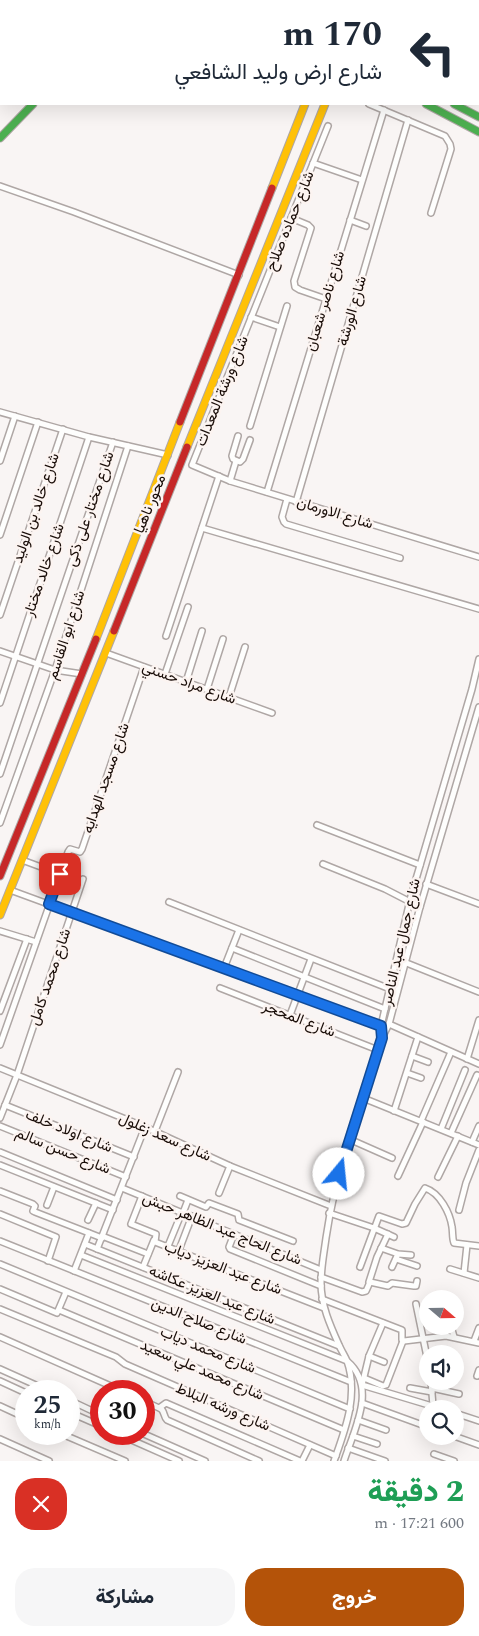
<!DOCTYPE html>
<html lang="ar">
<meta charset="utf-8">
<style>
body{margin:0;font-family:Spectral,Vazirmatn,serif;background:#f6f6f7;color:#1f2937;direction:rtl;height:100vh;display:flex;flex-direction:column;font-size:19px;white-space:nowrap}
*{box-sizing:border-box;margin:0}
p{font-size:16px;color:#747a83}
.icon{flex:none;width:28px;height:28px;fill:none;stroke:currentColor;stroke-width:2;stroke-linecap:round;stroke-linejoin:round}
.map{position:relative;height:1461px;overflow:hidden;direction:ltr}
.drawer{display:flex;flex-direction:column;background:#fff;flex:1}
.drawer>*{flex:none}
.guide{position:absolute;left:0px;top:0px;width:480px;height:105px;box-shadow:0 5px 20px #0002;direction:rtl;background:#fff;color:#1f2937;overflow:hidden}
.needle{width:32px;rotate:110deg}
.tools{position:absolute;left:419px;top:1290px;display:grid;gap:10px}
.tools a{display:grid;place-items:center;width:45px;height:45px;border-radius:50%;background:#fff;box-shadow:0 5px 20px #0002;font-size:25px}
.speed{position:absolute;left:15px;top:1380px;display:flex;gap:10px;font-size:25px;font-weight:700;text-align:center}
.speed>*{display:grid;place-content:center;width:65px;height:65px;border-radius:50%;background:#fff;box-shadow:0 5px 20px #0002;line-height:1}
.speed small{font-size:12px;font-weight:400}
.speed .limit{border:8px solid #d22;background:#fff;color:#111}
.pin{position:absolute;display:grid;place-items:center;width:42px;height:42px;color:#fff;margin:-21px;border-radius:10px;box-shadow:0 2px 8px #0006}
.me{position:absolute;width:55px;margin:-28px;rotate:17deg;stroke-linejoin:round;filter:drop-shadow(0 0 4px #0008)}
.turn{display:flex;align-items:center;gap:18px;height:105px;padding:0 15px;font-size:22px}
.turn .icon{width:65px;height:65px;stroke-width:2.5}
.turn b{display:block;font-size:35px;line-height:42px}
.round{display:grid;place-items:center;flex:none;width:52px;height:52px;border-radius:20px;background:#f6f6f7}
.headline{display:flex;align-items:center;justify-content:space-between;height:85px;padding:0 15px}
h1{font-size:30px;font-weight:800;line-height:38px;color:#1e9e55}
.button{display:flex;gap:10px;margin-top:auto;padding:10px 15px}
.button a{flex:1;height:58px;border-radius:20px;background:#b45309;color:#fff;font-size:20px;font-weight:800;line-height:58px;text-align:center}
.button a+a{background:#f6f6f7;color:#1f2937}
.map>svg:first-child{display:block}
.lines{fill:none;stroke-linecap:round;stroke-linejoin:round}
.street-casing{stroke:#afa7a5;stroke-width:8}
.fast-casing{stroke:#afa7a5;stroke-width:9}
.slow-casing{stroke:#afa7a5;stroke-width:9}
.jam-casing{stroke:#afa7a5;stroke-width:9}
.street{stroke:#fefefd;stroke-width:5}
.fast{stroke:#4caf50;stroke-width:7}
.slow{stroke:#ffc107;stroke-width:7}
.jam{stroke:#c62828;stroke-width:7}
.route-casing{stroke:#114b97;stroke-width:12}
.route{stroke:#1a73e8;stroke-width:9}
.labels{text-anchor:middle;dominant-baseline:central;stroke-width:5;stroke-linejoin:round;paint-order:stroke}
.street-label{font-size:15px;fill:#180c07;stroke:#fcf4f1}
</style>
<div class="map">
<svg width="479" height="1461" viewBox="0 0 479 1461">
<rect width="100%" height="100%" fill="#f9f5f4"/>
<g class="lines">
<!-- street casing -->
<g class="street-casing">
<g id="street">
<polyline points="100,0 103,1"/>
<polyline points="387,0 391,1"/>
<polyline points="77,1 77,0"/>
<polyline points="379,1 380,0"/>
<polyline points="369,104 445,136 450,144 451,149 431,213"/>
<polyline points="328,126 192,465 230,481 479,557"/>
<polyline points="313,163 362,180"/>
<polyline points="0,186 74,212 239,275"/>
<polyline points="291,218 308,225 311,228 294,281 295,287 300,290 326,299"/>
<polyline points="350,220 366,226"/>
<polyline points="251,317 280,327"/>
<polyline points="0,412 89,437 168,455"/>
<polyline points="250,426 287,306"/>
<polyline points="238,436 232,456 233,459 240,462 243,459 250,440"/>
<polyline points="0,461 15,416"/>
<polyline points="230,481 236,461"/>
<polyline points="267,492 384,110"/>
<polyline points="287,499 282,517 284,522 286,524 400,558"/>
<polyline points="296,502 408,120"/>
<polyline points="202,528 479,609"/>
<polyline points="0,535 38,422"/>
<polyline points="0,615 63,429"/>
<polyline points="166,636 219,476"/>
<polyline points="0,651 55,670 82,674"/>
<polyline points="106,653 272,713"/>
<polyline points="165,674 188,607"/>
<polyline points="186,682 202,631"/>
<polyline points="207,689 223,639"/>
<polyline points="229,697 245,647"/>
<polyline points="0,703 89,437"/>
<polyline points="0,774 113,442"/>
<polyline points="0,823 55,670 128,446"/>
<polyline points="317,825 420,865"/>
<polyline points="22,860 60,874"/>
<polyline points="323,864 385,889 420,907"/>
<polyline points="426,884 479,904"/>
<polyline points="10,890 381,1026"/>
<polyline points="169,902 390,989"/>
<polyline points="0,931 36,942"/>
<polyline points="232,948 385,1009"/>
<polyline points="404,962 479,992"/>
<polyline points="224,968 239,930"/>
<polyline points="220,988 378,1050"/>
<polyline points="0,1011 27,939"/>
<polyline points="290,1015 311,959"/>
<polyline points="389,1024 479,1064"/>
<polyline points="382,1038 381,1026 411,896 472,689 479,659"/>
<polyline points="0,1045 68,852 70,849 80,852 82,849 144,667"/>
<polyline points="412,1056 428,1062"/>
<polyline points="467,1059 479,1020"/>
<polyline points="0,1068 145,1127 230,1166 331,1206"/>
<polyline points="407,1073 421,1078"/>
<polyline points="363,1098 479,1145"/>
<polyline points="5,1105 134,1157"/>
<polyline points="394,1111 418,1037"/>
<polyline points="0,1118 17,1075 83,879"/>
<polyline points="421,1121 451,1052"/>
<polyline points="0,1126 126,1177"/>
<polyline points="441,1129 465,1070"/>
<polyline points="155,1131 178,1072"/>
<polyline points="451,1133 477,1075"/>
<polyline points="349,1139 392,1158"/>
<polyline points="472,1142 479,1126"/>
<polyline points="0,1152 117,1200"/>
<polyline points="0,1165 113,1210"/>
<polyline points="398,1176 423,1122"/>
<polyline points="438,1177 458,1136"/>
<polyline points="122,1188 321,1270"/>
<polyline points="0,1191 33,1204 35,1206 33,1211 35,1212 102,1238"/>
<polyline points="219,1193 230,1166"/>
<polyline points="142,1196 131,1224 156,1234 155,1242 324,1308"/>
<polyline points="180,1196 206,1207 209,1203 238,1214 239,1220 293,1241"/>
<polyline points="47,1205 54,1187"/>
<polyline points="459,1210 466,1183 479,1150"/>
<polyline points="183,1213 188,1200"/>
<polyline points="329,1213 374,1228 394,1237"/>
<polyline points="0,1214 56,1237 48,1261"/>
<polyline points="88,1220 96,1203"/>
<polyline points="234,1234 229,1247 230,1249 321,1286"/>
<polyline points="102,1236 148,1254"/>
<polyline points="0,1241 351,1382"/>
<polyline points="85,1244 339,1346"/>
<polyline points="168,1246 182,1212"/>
<polyline points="381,1248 398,1254 411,1255"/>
<polyline points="97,1249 145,1127"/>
<polyline points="179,1250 192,1216"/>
<path d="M81,1255L347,1361C378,1387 354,1430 344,1461"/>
<polyline points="396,1259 417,1266"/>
<polyline points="0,1264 350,1409"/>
<polyline points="143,1267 154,1240"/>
<path d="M360,1267L379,1216L402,1224L406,1223L415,1204L425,1188C440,1193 450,1213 452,1227C453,1233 452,1238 454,1243L479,1246"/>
<polyline points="392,1267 397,1256"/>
<polyline points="450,1269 479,1278"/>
<polyline points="74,1271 89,1233"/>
<polyline points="464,1273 467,1245"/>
<polyline points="321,1277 362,1292 366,1291 370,1282 388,1286 392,1283 414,1286 416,1286 417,1281"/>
<polyline points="369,1282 377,1257 388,1234"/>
<polyline points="0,1289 57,1313 66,1292"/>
<polyline points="322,1299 402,1330 402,1340 404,1341 446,1336 479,1343"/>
<polyline points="416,1304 428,1362"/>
<polyline points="0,1309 116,1357 125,1364 336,1456"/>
<polyline points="59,1310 344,1430"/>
<polyline points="383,1323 369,1356 362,1385 442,1409"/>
<polyline points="451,1326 454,1337"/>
<polyline points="0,1337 122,1391"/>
<polyline points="474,1341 479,1328"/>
<polyline points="369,1356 384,1362"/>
<polyline points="0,1369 49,1391"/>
<polyline points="477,1376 479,1370"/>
<polyline points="364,1378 383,1386 386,1385 403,1341"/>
<polyline points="0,1381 26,1393"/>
<polyline points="431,1381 433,1406"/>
<polyline points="410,1388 432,1392"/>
<polyline points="432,1388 459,1394"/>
<polyline points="69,1400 101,1415"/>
<polyline points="144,1401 159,1408 166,1403 300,1461"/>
<polyline points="362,1403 428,1427"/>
<polyline points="0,1406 26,1418"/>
<path d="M160,1408C165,1411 163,1416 167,1420L259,1461"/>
<polyline points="69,1412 101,1426"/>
<polyline points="455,1413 479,1421"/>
<polyline points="358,1420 386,1430"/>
<polyline points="62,1434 125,1461"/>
<polyline points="118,1434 179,1461"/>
<polyline points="144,1434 205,1461"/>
<polyline points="353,1436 377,1444"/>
<polyline points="454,1436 479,1445"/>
<polyline points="0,1439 49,1461"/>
<polyline points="348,1448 385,1461"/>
<polyline points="434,1454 454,1461"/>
<polyline points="302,1461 310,1445"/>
<path d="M334,1461C345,1430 359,1395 347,1361C345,1356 341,1350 339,1345C330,1325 321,1305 321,1283C321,1268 324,1253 326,1238C336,1169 360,1103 382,1038L389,1024L420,907L479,707"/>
</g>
</g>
<!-- fast casing -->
<g class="fast-casing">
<g id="fast">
<polyline points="220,0 223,1"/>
<polyline points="349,0 356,1"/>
<polyline points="370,0 370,1"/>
<polyline points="426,104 479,132"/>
<polyline points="454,104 479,117"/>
<polyline points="0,138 33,104"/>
</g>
</g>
<!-- slow casing -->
<g class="slow-casing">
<g id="slow">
<polyline points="250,0 253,1"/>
<polyline points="327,0 337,1"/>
<polyline points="129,1 130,0"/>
<polyline points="479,79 479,80"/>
<polyline points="272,188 305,104"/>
<polyline points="187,447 325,104"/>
<polyline points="96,639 180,422"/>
<polyline points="0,915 114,631"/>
</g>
</g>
<!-- jam casing -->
<g class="jam-casing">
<g id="jam">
<polyline points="288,0 290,1"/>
<polyline points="180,422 272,188"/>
<polyline points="114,631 187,447"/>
<polyline points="0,876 96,639"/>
</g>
</g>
<!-- street -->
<use href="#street" class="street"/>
<!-- fast -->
<use href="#fast" class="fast"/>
<!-- slow -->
<use href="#slow" class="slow"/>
<!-- jam -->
<use href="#jam" class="jam"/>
</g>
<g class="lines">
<!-- route casing -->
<g class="route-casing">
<polyline id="route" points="60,874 49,904 381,1026 382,1038 339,1174"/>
</g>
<!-- route -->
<use href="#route" class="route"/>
</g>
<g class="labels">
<!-- street labels -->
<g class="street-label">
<text transform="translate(290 221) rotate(-68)">شارع حماده صلاح</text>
<text transform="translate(325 301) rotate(-73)">شارع ناصر شعبان</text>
<text transform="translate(352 311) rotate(-74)">شارع الورشة</text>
<text transform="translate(222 391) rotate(-68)">شارع ورشة المعدات</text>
<text transform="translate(150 504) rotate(-68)">محور ناهيا</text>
<text transform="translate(36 508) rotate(-71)">شارع خالد بن الوليد</text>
<text transform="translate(90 509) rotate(-71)">شارع مختار على ذكى</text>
<text transform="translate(335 513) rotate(17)">شارع الاورمان</text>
<text transform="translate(44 570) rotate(-71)">شارع خالد مختار</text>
<text transform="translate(66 635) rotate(-72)">شارع ابو القاسم</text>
<text transform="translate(189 683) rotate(20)">شارع مراد حسني</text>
<text transform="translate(106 778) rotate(-71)">شارع مسجد الهدايه</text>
<text transform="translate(401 942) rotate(-77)">شارع جمال عبد الناصر</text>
<text transform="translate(50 977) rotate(-71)">شارع محمد كامل</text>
<text transform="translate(299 1019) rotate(21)">شارع المحجر</text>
<text transform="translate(69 1131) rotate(22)">شارع اولاد خلف</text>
<text transform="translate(165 1137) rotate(24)">شارع سعد زغلول</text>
<text transform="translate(63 1151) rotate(22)">شارع حسن سالم</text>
<text transform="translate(222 1229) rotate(22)">شارع الحاج عبد الظاهر حبش</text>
<text transform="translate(223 1268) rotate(21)">شارع عبد العزيز دياب</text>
<text transform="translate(212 1295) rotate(22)">شارع عبد العزيز عكاشه</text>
<text transform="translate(199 1321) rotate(22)">شارع صلاح الدين</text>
<text transform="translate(208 1350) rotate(22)">شارع محمد دياب</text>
<text transform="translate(202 1370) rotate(23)">شارع محمد علي سعيد</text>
<text transform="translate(223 1407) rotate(23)">شارع ورشه البلاط</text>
</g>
</g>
</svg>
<div class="tools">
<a><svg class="needle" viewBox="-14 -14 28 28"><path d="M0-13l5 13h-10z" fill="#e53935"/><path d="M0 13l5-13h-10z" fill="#747a83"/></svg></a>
<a><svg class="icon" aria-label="sound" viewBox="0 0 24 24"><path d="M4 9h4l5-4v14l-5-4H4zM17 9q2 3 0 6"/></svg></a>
<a><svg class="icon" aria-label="search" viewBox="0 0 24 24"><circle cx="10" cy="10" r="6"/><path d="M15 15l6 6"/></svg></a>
</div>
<div class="speed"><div>25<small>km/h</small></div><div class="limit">30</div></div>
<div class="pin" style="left:60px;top:874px;background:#d93025"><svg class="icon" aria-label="arrive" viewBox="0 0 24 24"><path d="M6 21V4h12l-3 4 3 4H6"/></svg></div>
<svg class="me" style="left:339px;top:1174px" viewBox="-20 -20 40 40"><circle r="19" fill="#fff"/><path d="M0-13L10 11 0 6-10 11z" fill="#1a73e8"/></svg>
<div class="guide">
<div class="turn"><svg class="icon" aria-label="left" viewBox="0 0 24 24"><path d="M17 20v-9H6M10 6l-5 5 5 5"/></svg><div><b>170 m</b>شارع ارض وليد الشافعي</div></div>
</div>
</div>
<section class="drawer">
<div class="headline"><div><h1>2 دقيقة</h1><p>600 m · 17:21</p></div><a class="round" style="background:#d93025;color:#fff"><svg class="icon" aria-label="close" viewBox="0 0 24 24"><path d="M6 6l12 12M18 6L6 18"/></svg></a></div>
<div class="button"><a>خروج</a><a>مشاركة</a></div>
</section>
